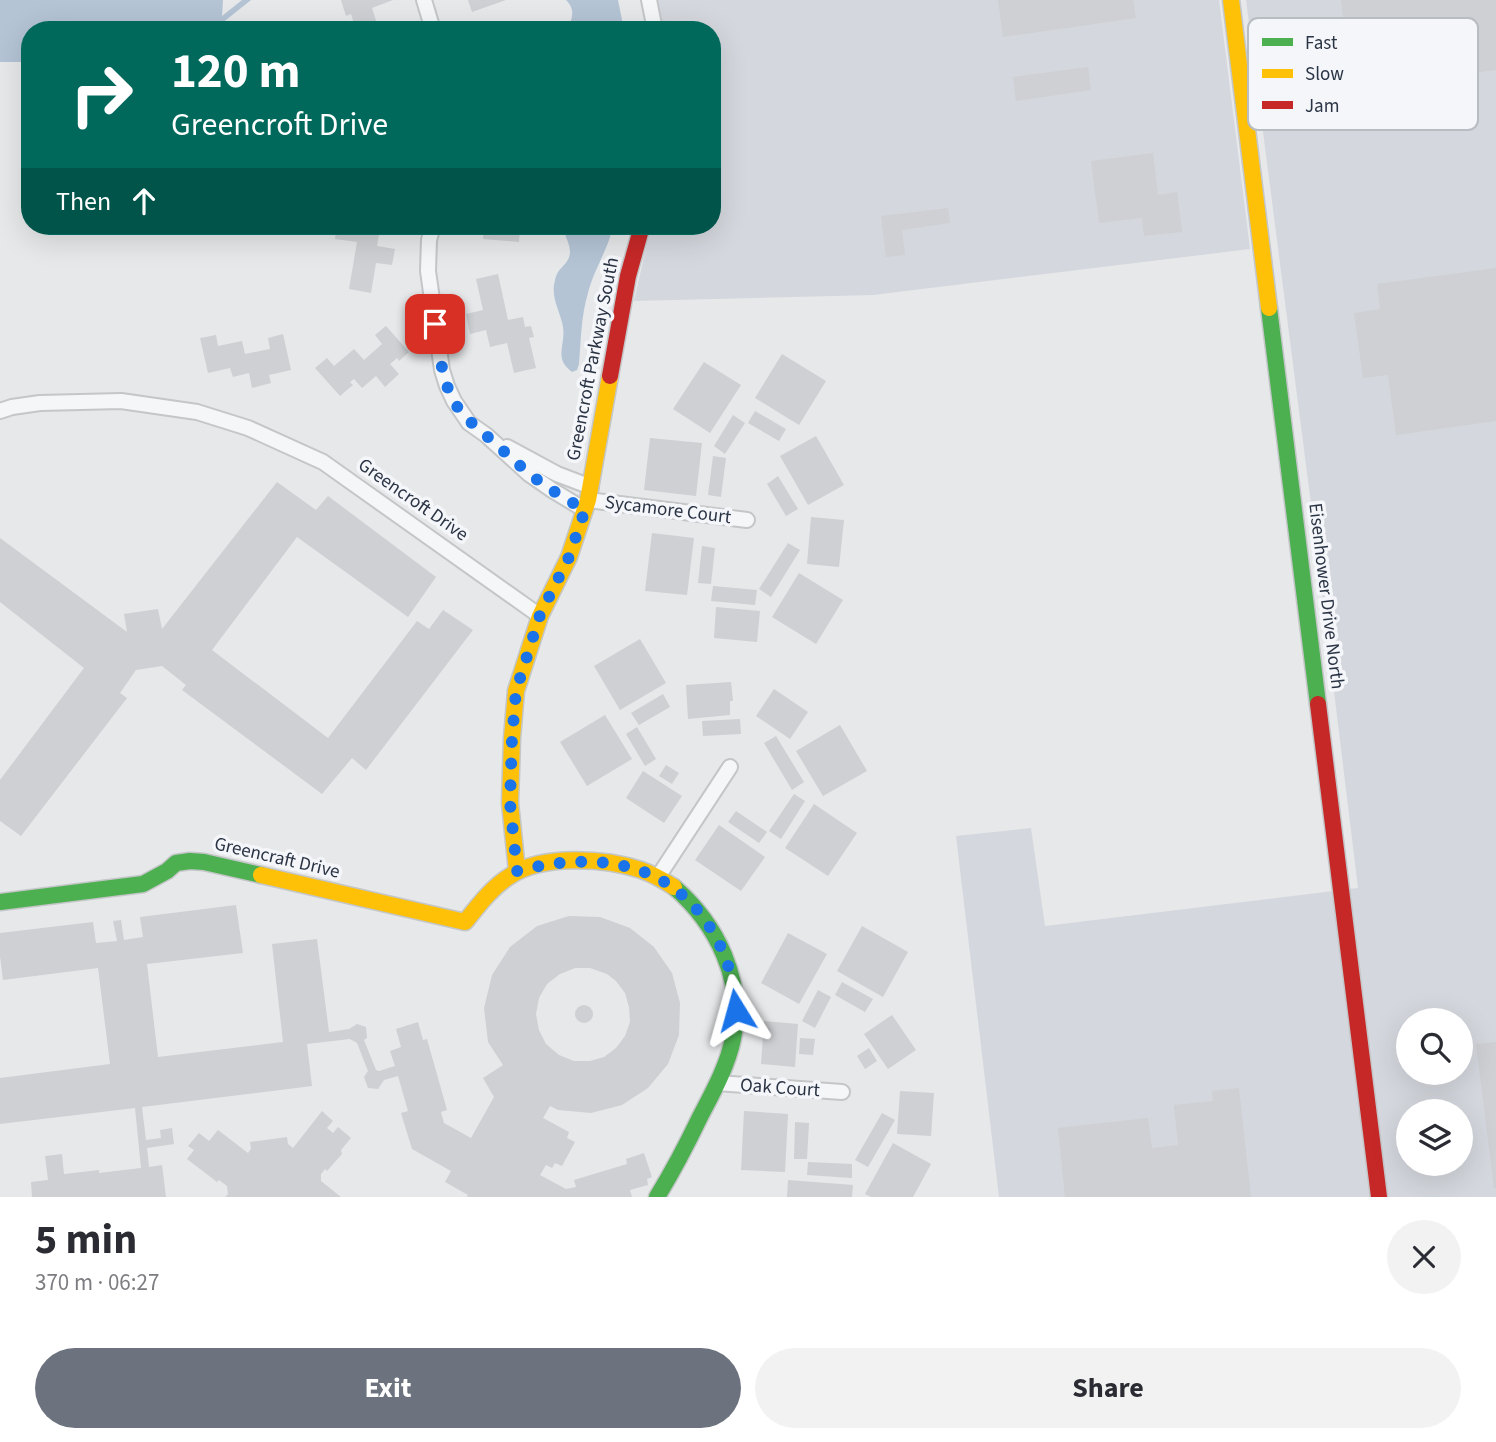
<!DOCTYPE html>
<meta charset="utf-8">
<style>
body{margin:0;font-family:"Source Sans 3",sans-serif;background:#f2f2f3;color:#2b2b33;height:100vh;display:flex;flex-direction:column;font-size:26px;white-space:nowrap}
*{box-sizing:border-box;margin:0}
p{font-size:23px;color:#7c7c81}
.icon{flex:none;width:38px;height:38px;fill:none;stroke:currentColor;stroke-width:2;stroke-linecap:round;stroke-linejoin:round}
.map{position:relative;height:1197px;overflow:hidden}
.panel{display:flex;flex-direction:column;background:#fff;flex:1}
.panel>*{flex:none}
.banner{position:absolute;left:21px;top:21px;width:700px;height:214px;border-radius:28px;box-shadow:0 7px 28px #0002;background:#00695c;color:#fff;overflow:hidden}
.tools{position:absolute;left:1396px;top:1008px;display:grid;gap:14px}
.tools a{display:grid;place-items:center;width:77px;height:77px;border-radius:50%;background:#fff;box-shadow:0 7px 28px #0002;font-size:35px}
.pin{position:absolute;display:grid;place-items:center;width:60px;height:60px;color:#fff;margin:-30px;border-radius:14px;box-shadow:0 4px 10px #0006}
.me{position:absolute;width:77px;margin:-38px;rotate:352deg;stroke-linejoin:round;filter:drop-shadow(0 0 5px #0008)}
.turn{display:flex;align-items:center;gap:24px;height:147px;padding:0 35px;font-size:32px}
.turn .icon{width:91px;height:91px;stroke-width:2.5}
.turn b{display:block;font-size:49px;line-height:60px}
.then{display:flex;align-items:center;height:66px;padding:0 35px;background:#0003;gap:14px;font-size:26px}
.round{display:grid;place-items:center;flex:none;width:74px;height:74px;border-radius:37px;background:#f2f2f3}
.head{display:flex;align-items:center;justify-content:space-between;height:119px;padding:0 35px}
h1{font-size:42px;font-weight:700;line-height:52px}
.primary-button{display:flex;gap:14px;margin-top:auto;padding:14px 35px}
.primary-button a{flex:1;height:80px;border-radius:42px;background:#6c737f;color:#fff;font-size:28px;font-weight:700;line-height:80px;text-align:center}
.primary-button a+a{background:#f2f2f3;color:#2b2b33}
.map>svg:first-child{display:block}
.built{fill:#d4d7dd;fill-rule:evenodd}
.water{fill:#b4c4d5}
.building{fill:#ced0d3;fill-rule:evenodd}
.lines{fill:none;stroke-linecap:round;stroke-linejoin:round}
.street-casing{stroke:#c4c6c8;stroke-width:18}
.fast-casing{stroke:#c4c6c8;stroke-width:19}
.slow-casing{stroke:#c4c6c8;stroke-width:19}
.jam-casing{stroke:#c4c6c8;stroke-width:19}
.street{stroke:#f5f6f7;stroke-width:14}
.fast{stroke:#4caf50;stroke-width:16}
.slow{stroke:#ffc107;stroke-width:16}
.jam{stroke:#c62828;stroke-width:16}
.route{stroke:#1a73e8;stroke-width:12;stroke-dasharray:0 21.6}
.labels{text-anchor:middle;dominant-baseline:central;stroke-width:7;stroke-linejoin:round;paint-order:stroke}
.street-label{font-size:19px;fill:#2b3445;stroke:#f4f6f9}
.key{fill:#f4f6f9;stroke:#b8bcc3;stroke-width:2}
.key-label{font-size:19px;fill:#2b3445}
</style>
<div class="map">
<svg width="1496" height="1197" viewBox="0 0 1496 1197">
<rect width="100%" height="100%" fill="#e6e8ea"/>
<!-- built -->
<g class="built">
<polygon points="657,0 1219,0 1250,249 873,295 634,301 651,226 712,226 712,30 663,30"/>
<path d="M1246,0H1496V1197H999L956,836L1031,828L1045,926L1358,888L1314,527ZM1409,1020H1461V1073H1409ZM1409,1111H1461V1164H1409Z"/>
</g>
<!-- water -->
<g class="water">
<polygon points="0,0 223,0 222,16 242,0 251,0 221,24 221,30 30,30 30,62 0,62"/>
<path d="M566,0H618L624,30H568C572,18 576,10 566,0Z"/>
<path d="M562,226H613C608,250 594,269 588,293C581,316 581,340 579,364L577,370L572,372C553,358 566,345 563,327C561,313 552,301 554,285C555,281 555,278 557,274C561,266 570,262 570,252C570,243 564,234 562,226Z"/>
</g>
<!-- building -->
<g class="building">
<polygon points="341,0 393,0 372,8 379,30 356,30 351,14 346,16"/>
<polygon points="468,0 506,0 472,12"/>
<polygon points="998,0 1133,0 1136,18 1003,37"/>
<polygon points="1341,0 1496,0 1496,70 1352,89"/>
<polygon points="1088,67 1091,90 1016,101 1013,77"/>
<polygon points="1153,153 1158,195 1177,192 1182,232 1144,236 1142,218 1099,223 1091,161"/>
<polygon points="948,208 950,223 902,230 905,255 886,257 881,216"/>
<polygon points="337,226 365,226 380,228 377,246 395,249 392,265 376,263 371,293 349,289 357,242 335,239"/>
<polygon points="484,226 520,226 519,242 483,239"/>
<polygon points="1496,268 1496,421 1396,435 1388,375 1363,378 1354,313 1380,309 1377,284"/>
<polygon points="498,274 508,320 523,317 525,327 531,326 534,337 529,338 536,368 514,373 507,343 490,347 486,330 470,334 466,314 483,310 476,279"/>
<polygon points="386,326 409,352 399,361 397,358 390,364 399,374 385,387 376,376 362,388 354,379 350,382 353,385 340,396 315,368 327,358 334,366 354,349 364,360 382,344 375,335"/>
<polygon points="283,334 291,370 269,375 271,383 252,388 249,373 233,377 230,368 208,373 200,338 216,335 218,346 242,341 245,354 270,349 268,338"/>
<polygon points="782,354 826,381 799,425 755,398"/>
<polygon points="704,362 741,385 710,433 673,409"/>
<polygon points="755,411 786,429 779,441 748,423"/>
<polygon points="733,415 745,423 725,454 714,446"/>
<polygon points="816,436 844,485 808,505 780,456"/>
<polygon points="650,438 702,443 696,496 644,490"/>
<polygon points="713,456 726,458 721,497 708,495"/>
<polygon points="778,476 798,509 786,516 767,484"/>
<polygon points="277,482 316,510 328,496 436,577 408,617 297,537 212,650 328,738 417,621 429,629 443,610 473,630 366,770 352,758 322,794 182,690 186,685 162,666 136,670 120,693 127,698 21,836 0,821 0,780 84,668 0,602 0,538 127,632 124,614 158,609 162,629"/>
<polygon points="811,517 844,520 839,567 807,564"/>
<polygon points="652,533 694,538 687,595 645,591"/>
<polygon points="788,543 800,550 771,597 759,589"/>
<polygon points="702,546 715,548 711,584 698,583"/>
<polygon points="799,573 843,600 816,644 772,617"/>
<polygon points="713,586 757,590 755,605 711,601"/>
<polygon points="716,607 760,611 757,642 714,638"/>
<polygon points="640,639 666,683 620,710 594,666"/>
<polygon points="731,682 733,701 730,701 730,715 688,719 686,685"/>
<polygon points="774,689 808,712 790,739 756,716"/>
<polygon points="663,694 670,707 639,725 631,713"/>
<polygon points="605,715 632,759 587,786 560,742"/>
<polygon points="740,719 741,734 703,736 702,721"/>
<polygon points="840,725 867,771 823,796 796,751"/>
<polygon points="637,727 656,759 645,766 626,734"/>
<polygon points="776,736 804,782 792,790 764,743"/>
<polygon points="666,765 679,773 672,784 659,776"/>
<polygon points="643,771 682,796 664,823 626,798"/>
<polygon points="794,794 805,801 781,839 769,831"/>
<polygon points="814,804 857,833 828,876 785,848"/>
<polygon points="736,811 767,832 759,843 728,822"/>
<polygon points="719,825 765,857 741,891 695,860"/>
<path d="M236,905L243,953L147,964L158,1057L283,1042L272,944L317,939L329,1032L349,1029L357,1024L366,1027L367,1038L364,1040L376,1070L379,1071L395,1066L390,1051L401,1047L396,1029L418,1022L423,1040L427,1039L447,1110L441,1112L444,1123L471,1138L494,1097L483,1078L503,1065L488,1042L484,1008L492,975L510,947L537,926L569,916L600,917L630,928L654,947L672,973L680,1003L679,1035L668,1064L648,1088L622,1105L591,1113L558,1110L550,1106L543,1118L569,1132L567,1138L575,1142L562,1166L555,1163L552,1168L546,1165L540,1175L566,1189L576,1187L574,1180L627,1164L626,1159L644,1153L652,1177L647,1179L648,1185L630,1190L632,1197H467L468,1195L445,1182L451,1171L412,1149L401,1113L408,1111L398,1076L384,1080L378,1089L368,1088L364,1077L368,1071L357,1043L350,1039L307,1044L312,1086L142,1107L146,1140L161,1138L160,1130L172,1128L174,1144L147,1148L149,1167L162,1165L166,1197H32L31,1182L48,1180L45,1156L62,1154L64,1174L99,1170V1173L141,1168L135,1108L0,1124V1078L110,1064L98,968L3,980L0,956V933L93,922L96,943L117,941L113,921L121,920L124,940L143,937L140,917ZM575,968H590L607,974L616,981L625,993L629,1007L630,1022L625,1036L616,1048L604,1057L590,1061H574L559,1055L546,1044L539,1030L536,1014L539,998L547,984L560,974Z"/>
<polygon points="862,926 908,952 883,997 837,971"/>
<polygon points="788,933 827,954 799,1004 761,983"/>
<polygon points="842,982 873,999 865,1012 835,995"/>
<polygon points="818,990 831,997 815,1028 802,1021"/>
<circle cx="584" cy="1014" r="9"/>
<polygon points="892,1015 916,1050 888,1069 864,1034"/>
<polygon points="764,1021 798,1024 795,1067 761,1064"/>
<polygon points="800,1038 815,1039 813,1055 799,1054"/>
<polygon points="1496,1042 1496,1188 1494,1188 1476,1044"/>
<polygon points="869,1048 877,1061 865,1069 857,1056"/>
<polygon points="1239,1088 1251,1197 1065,1197 1058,1128 1148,1118 1152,1148 1178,1145 1174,1105 1213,1101 1212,1091"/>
<polygon points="900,1091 934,1093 931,1136 897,1134"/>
<polygon points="322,1111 333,1121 327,1128 333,1133 338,1127 351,1138 341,1150 342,1154 327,1171 325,1169 321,1174 321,1181 341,1197 225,1197 228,1194 227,1186 219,1180 217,1182 187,1159 194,1150 188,1146 199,1133 209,1141 218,1130 248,1153 251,1149 250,1142 287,1137 288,1144 293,1148"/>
<polygon points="744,1111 788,1114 785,1172 741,1170"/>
<polygon points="882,1113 895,1120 868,1167 855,1160"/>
<polygon points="795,1122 809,1123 807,1159 794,1159"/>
<polygon points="893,1143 931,1164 913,1197 871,1197 865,1194"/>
<polygon points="808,1162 852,1164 852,1178 807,1175"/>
<polygon points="788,1180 853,1185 852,1197 787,1197"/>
</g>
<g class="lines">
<!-- street casing -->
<g class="street-casing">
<g id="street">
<polyline points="424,0 433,30"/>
<polyline points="649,0 655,30"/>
<polyline points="433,226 429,240 428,271 442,370 447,386 454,401 469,423 486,435 529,474 552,490 585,510"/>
<polyline points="0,411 12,407 40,403 121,401 197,412 248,428 323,462 540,616"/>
<polyline points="507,447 557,474 591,487"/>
<polyline points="588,500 747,520"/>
<polyline points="658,877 730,767"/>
<polyline points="717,1083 842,1092"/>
</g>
</g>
<!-- fast casing -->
<g class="fast-casing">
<g id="fast">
<polyline points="1269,308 1318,704"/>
<polyline points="0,902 143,884 167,871 176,863 190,861 204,862 261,875"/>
<path d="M657,1197C673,1171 687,1144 700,1117C713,1092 727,1067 733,1039C745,981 717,924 674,887"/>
</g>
</g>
<!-- slow casing -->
<g class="slow-casing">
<g id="slow">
<polyline points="1231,0 1269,308"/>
<polyline points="517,871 510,803 512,738 516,691 540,616 569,557 588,500 610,376"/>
<path d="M261,875L465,922C478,906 492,887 510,876C542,854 605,858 641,870C653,874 663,880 674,887"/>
</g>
</g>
<!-- jam casing -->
<g class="jam-casing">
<g id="jam">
<polyline points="610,376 628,276 642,226"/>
<polyline points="1318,704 1379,1197"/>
</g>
</g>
<!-- street -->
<use href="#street" class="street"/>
<!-- fast -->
<use href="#fast" class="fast"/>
<!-- slow -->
<use href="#slow" class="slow"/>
<!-- jam -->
<use href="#jam" class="jam"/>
</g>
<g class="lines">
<!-- route -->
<path class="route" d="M435,324C439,349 441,375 452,398C461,416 475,425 489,438C503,450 516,463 530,474C547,488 566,499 585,510L569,557L540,615L516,691L512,738L510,803L517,871C591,852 667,858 711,929C727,955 734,980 736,1010"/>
</g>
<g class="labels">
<!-- street labels -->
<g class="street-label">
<text transform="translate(593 359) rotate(-79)">Greencroft Parkway South</text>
<text transform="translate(413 500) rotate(35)">Greencroft Drive</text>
<text transform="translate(668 510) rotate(7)">Sycamore Court</text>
<text transform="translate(1326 596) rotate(83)">Eisenhower Drive North</text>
<text transform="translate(277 858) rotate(13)">Greencraft Drive</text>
<text transform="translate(780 1088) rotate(4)">Oak Court</text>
</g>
</g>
<!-- legend -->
<rect x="1248" y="18" width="230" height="112" rx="10" class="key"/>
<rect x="1262" y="38" width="31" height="8" fill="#4caf50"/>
<rect x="1262" y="69" width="31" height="9" fill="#ffc107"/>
<rect x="1262" y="101" width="31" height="8" fill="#c62828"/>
<g class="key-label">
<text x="1305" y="49">Fast</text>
<text x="1305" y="80">Slow</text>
<text x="1305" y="112">Jam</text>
</g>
</svg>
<div class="tools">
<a><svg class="icon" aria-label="search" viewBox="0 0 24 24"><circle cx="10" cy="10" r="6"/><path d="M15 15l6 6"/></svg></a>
<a><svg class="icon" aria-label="layers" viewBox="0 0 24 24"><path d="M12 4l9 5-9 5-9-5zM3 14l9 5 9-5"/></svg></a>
</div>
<div class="pin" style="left:435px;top:324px;background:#d93025"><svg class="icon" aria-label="arrive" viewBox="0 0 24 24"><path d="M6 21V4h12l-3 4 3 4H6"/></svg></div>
<svg class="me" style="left:736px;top:1010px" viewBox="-20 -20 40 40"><path d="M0-17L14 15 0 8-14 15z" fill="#1a73e8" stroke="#fff" stroke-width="4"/></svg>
<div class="banner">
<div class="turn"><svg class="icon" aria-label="right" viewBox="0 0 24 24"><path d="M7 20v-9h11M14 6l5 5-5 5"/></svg><div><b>120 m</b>Greencroft Drive</div></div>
<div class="then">Then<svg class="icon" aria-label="ahead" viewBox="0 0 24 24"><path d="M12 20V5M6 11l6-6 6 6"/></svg></div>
</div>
</div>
<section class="panel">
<div class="head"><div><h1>5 min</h1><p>370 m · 06:27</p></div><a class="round"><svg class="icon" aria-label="close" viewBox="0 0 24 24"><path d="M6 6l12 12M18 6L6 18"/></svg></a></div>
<div class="primary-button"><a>Exit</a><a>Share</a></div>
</section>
